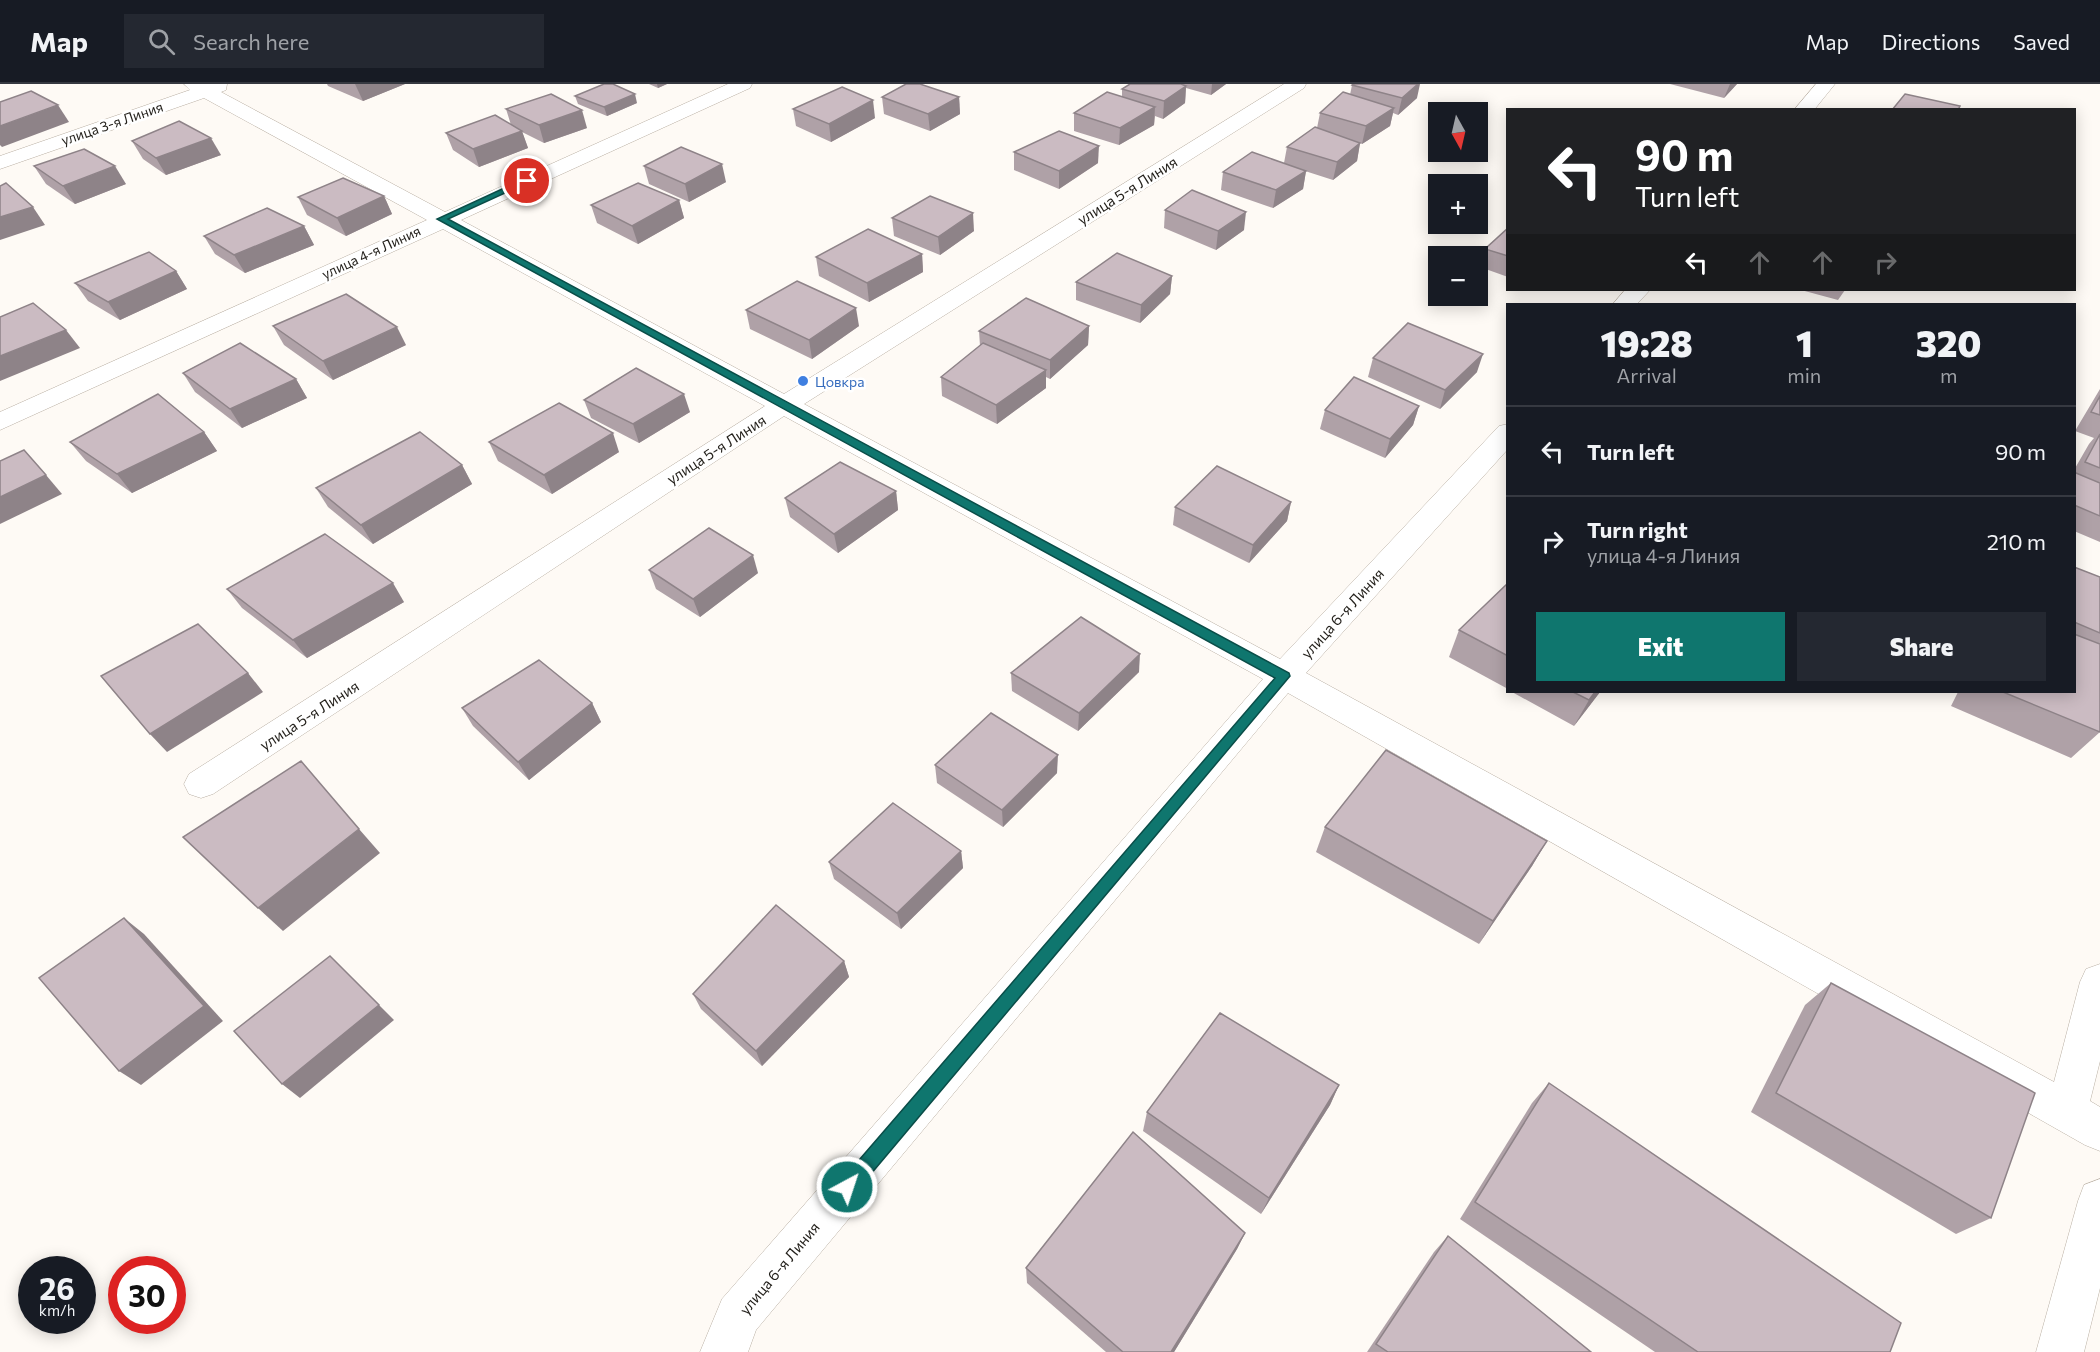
<!DOCTYPE html>
<meta charset="utf-8">
<style>
body{margin:0;font-family:Commissioner,sans-serif;background:#242831;color:#f1f3f6;height:100vh;display:flex;flex-direction:column;font-size:22px;white-space:nowrap}
*{box-sizing:border-box;margin:0}
p{font-size:20px;color:#9ea1a6}
.icon{flex:none;width:33px;height:33px;fill:none;stroke:currentColor;stroke-width:2;stroke-linecap:round;stroke-linejoin:round}
.map{position:relative;flex:1;overflow:hidden}
.details{position:absolute;left:1506px;top:219px;width:570px;height:390px;display:flex;flex-direction:column;background:#171b24;border-radius:0px;box-shadow:0 3px 15px #0003}
.details>*{flex:none}
.top-card{position:absolute;left:1506px;top:24px;width:570px;height:183px;border-radius:0px;box-shadow:0 3px 15px #0003;background:#202124;color:#fff;overflow:hidden}
.needle{width:39px;rotate:172deg}
.controls{position:absolute;left:1428px;top:18px;display:grid;gap:12px}
.controls a{display:grid;place-items:center;width:60px;height:60px;border-radius:0px;background:#171b24;box-shadow:0 3px 15px #0003;font-size:30px}
.speed{position:absolute;left:18px;top:1172px;display:flex;gap:12px;font-size:30px;font-weight:700;text-align:center}
.speed>*{display:grid;place-content:center;width:78px;height:78px;border-radius:50%;background:#171b24;box-shadow:0 3px 15px #0003;line-height:1}
.speed small{font-size:15px;font-weight:400}
.speed .limit{border:9px solid #d22;background:#fff;color:#111}
.pin{position:absolute;display:grid;place-items:center;width:51px;height:51px;color:#fff;margin:-26px;border:3px solid #fff;border-radius:50%;box-shadow:0 2px 6px #0007}
.me{position:absolute;width:66px;margin:-33px;rotate:40deg;stroke-linejoin:round;filter:drop-shadow(0 0 4px #0008)}
.turn{display:flex;align-items:center;gap:21px;height:126px;padding:0 30px;font-size:27px}
.turn .icon{width:78px;height:78px;stroke-width:2.5}
.turn b{display:block;font-size:42px;line-height:51px}
.lanes{display:flex;align-items:center;height:57px;padding:0 30px;background:#0003;justify-content:center;gap:30px;direction:ltr}
.lanes .off{opacity:.35}
.eta{display:flex;justify-content:space-evenly;align-items:center;height:102px;text-align:center}
.eta b{font-size:36px;font-weight:800;line-height:42px}
.cta{display:flex;gap:12px;margin-top:auto;padding:12px 30px}
.cta a{flex:1;height:69px;border-radius:0px;background:#0f766e;color:#fff;font-size:24px;font-weight:800;line-height:69px;text-align:center}
.cta a+a{background:#242831;color:#f1f3f6}
ul{padding:0;list-style:none}
li{display:flex;align-items:center;gap:18px;height:90px;padding:0 30px;border-top:2px solid #363941}
li div{flex:1}
li b{display:block;font-size:22px}
li em{font-style:normal}
header{display:flex;align-items:center;gap:36px;box-sizing:border-box;height:84px;padding:0 30px;background:#171b24;border-bottom:2px solid #363941}
header strong{font-size:28px}
nav{display:flex;gap:33px;margin-inline-start:auto;font-size:21px}
.search{width:420px;height:54px;background:#242831;display:flex;align-items:center;gap:15px;box-sizing:border-box;padding:0 21px;border-radius:0px;color:#9ea1a6;font-size:22px}
.map>svg:first-child{display:block}
.lines{fill:none;stroke-linecap:round;stroke-linejoin:round}
.minor-casing{stroke:#b9afa3;stroke-width:1}
.primary-casing{stroke:#b9afa3;stroke-width:1}
.minor{fill:#fff;fill-rule:evenodd}
.primary{fill:#fff;fill-rule:evenodd}
.wall{fill:#afa1a7}
.shaded-wall{fill:#8e8388}
.building{fill:#cbbbc2;stroke:#8e8388;stroke-width:1.5}
.route{fill:#0f766e;stroke:#0a4d48;stroke-width:1.5}
.shop-dot{fill:#3f7fe0;stroke:#fff;stroke-width:2}
.labels{text-anchor:middle;dominant-baseline:central;stroke-width:5;stroke-linejoin:round;paint-order:stroke}
.far-street-label{font-size:14px;fill:#221f1a;stroke:#fff}
.far-shop-label{font-size:14px;fill:#366cbe;stroke:#fff;text-anchor:start}
.street-label{font-size:15px;fill:#221f1a;stroke:#fff}
</style>
<header>
<strong>Map</strong>
<div class="search"><svg class="icon" aria-label="search" viewBox="0 0 24 24"><circle cx="10" cy="10" r="6"/><path d="M15 15l6 6"/></svg>Search here</div>
<nav><a>Map</a><a>Directions</a><a>Saved</a></nav>
</header>
<div class="map">
<svg width="2100" height="1268" viewBox="0 0 2100 1268">
<rect width="100%" height="100%" fill="#fefaf5"/>
<g class="lines">
<!-- minor casing -->
<g class="minor-casing">
<g id="minor">
<polygon points="184,0 227,0 226,6 221,8 445,128 728,0 752,0 750,4 461,136 784,310 1284,0 1306,0 1304,4 804,320 1280,575 1499,342 1508,340 1508,365 1306,589 2054,998 2080,898 2086,885 2100,880 2100,977 2090,1017 2100,1023 2100,1067 2085,1061 1288,609 756,1246 748,1268 700,1268 722,1215 1263,595 784,332 213,710 201,714 189,710 184,700 189,690 765,322 443,145 0,346 0,328 427,136 204,14 0,85 0,72 190,6"/>
<polygon points="1816,0 1835,0 1814,26 1794,26"/>
<polygon points="1625,206 1650,206 1637,220 1613,220"/>
</g>
</g>
<!-- primary casing -->
<g class="primary-casing">
<polygon id="primary" points="2100,1095 2100,1204 2084,1268 2036,1268 2078,1117 2084,1101"/>
</g>
<!-- minor -->
<use href="#minor" class="minor"/>
<!-- primary -->
<use href="#primary" class="primary"/>
</g>
<!-- wall -->
<g class="wall">
<polygon points="327,0 405,0 363,17 328,2"/>
<polygon points="649,0 667,0 658,4"/>
<polygon points="1130,0 1226,0 1211,11 1186,4 1185,19 1163,35 1155,32 1154,41 1119,61 1074,47 1074,29 1122,12 1122,5"/>
<polygon points="1670,0 1737,0 1724,14"/>
<polygon points="1352,1 1417,14 1398,31 1393,29 1390,42 1362,60 1358,58 1360,59 1357,77 1333,96 1305,87 1306,87 1303,105 1273,124 1221,106 1223,88 1284,79 1287,63 1317,44 1320,29 1350,11"/>
<polygon points="575,12 637,19 607,32 578,20"/>
<polygon points="882,13 959,13 960,30 930,47 884,30"/>
<polygon points="506,25 587,44 544,59 522,48 528,64 479,83 453,66 446,49 511,41"/>
<polygon points="793,25 875,34 831,58 796,42"/>
<polygon points="132,57 221,71 166,91 143,75"/>
<polygon points="1014,68 1098,79 1059,105 1014,86"/>
<polygon points="34,82 126,100 75,120 46,100"/>
<polygon points="644,82 726,98 689,118 649,100"/>
<polygon points="384,112 392,130 346,152 307,131 298,113"/>
<polygon points="679,116 684,134 638,160 597,139 591,121"/>
<polygon points="1165,126 1244,146 1216,166 1164,144"/>
<polygon points="892,134 974,147 940,171 894,152"/>
<polygon points="304,142 314,161 245,189 215,170 204,152"/>
<polygon points="1508,144 1508,193 1480,183 1485,165"/>
<polygon points="922,170 923,188 869,218 819,192 816,173"/>
<polygon points="176,187 187,205 120,236 88,217 75,199"/>
<polygon points="1172,192 1170,210 1140,239 1076,216 1076,198"/>
<polygon points="1801,206 1845,206 1838,216"/>
<polygon points="746,226 859,242 812,275 750,245"/>
<polygon points="273,242 406,261 333,296 284,261"/>
<polygon points="1089,242 1088,261 1050,295 1046,293 1046,304 997,340 942,312 941,293 980,262 979,247"/>
<polygon points="1373,274 1477,288 1440,325 1368,293"/>
<polygon points="183,289 296,295 307,314 242,344 195,308"/>
<polygon points="2100,305 2100,458 2074,447 2074,386 2089,360 2094,354 2075,347"/>
<polygon points="584,316 690,328 639,359 591,334"/>
<polygon points="1419,322 1413,341 1385,374 1320,345 1325,326"/>
<polygon points="204,348 217,367 132,409 86,377 70,358"/>
<polygon points="489,358 619,368 552,410 498,377"/>
<polygon points="462,381 472,400 373,460 328,423 316,404"/>
<polygon points="896,407 898,426 838,469 790,433 785,414"/>
<polygon points="1291,418 1287,437 1249,479 1173,441 1175,423"/>
<polygon points="2074,483 2100,493 2100,648 2071,674 1951,622 1958,608 2074,608"/>
<polygon points="649,486 758,489 700,533 656,505"/>
<polygon points="1508,499 1508,605 1449,573 1459,546"/>
<polygon points="227,505 404,518 307,574 242,524"/>
<polygon points="1139,588 1078,647 1012,607 1011,589"/>
<polygon points="1512,608 1600,608 1574,642"/>
<polygon points="592,619 601,638 529,696 473,642 462,624"/>
<polygon points="935,681 1057,689 1003,743 937,699"/>
<polygon points="1325,743 1547,757 1532,782 1479,860 1316,768"/>
<polygon points="961,767 963,784 901,845 834,795 829,778"/>
<polygon points="844,877 849,893 762,982 701,925 693,910"/>
<polygon points="1831,899 1991,1134 1956,1150 1751,1028 1805,921"/>
<polygon points="1549,999 1890,1268 1655,1268 1460,1135 1532,1019"/>
<polygon points="1339,1001 1330,1021 1261,1130 1143,1047 1147,1028"/>
<polygon points="1245,1149 1237,1165 1174,1268 1106,1268 1027,1199 1026,1184"/>
<polygon points="1448,1152 1591,1268 1367,1268 1434,1168"/>
</g>
<!-- shaded-wall -->
<g class="shaded-wall">
<polygon points="355,0 405,0 363,17"/>
<polygon points="657,0 667,0 658,4"/>
<polygon points="1212,0 1226,0 1211,11"/>
<polygon points="1418,0 1420,0 1417,14 1398,31 1402,14"/>
<polygon points="1730,0 1737,0 1724,14"/>
<polygon points="1186,2 1185,19 1163,35 1164,17"/>
<polygon points="635,10 637,19 607,32 604,23"/>
<polygon points="959,13 960,30 930,47 928,30"/>
<polygon points="873,16 875,34 831,58 829,40"/>
<polygon points="58,21 69,38 2,63 0,61 0,42"/>
<polygon points="1155,23 1154,41 1119,61 1120,44"/>
<polygon points="1394,24 1390,42 1362,60 1366,42"/>
<polygon points="582,26 587,44 544,59 539,41"/>
<polygon points="522,47 528,64 479,83 473,65"/>
<polygon points="211,54 221,71 166,91 156,74"/>
<polygon points="1360,59 1357,77 1333,96 1337,78"/>
<polygon points="1099,62 1098,79 1059,105 1059,87"/>
<polygon points="722,80 726,98 689,118 685,100"/>
<polygon points="115,82 126,100 75,120 63,102"/>
<polygon points="1306,87 1303,105 1273,124 1276,106"/>
<polygon points="384,112 392,130 346,152 337,134"/>
<polygon points="679,116 684,134 638,160 632,142"/>
<polygon points="33,123 45,141 0,156 0,133"/>
<polygon points="1246,128 1244,146 1216,166 1218,147"/>
<polygon points="973,129 974,147 940,171 938,153"/>
<polygon points="304,142 314,161 245,189 234,171"/>
<polygon points="922,170 923,188 869,218 867,199"/>
<polygon points="176,187 187,205 120,236 108,218"/>
<polygon points="1172,192 1170,210 1140,239 1141,221"/>
<polygon points="856,224 859,242 812,275 809,256"/>
<polygon points="1089,242 1088,261 1050,295 1050,276"/>
<polygon points="397,243 406,261 333,296 323,277"/>
<polygon points="66,246 80,264 0,297 0,272"/>
<polygon points="1483,270 1477,288 1440,325 1445,306"/>
<polygon points="1046,286 1046,304 997,340 996,321"/>
<polygon points="296,295 307,314 242,344 230,325"/>
<polygon points="684,310 690,328 639,359 633,340"/>
<polygon points="1419,322 1413,341 1385,374 1390,355"/>
<polygon points="204,348 217,367 132,409 117,390"/>
<polygon points="613,349 619,368 552,410 544,391"/>
<polygon points="462,381 472,400 373,460 361,441"/>
<polygon points="46,391 62,410 0,440 0,413"/>
<polygon points="896,407 898,426 838,469 834,450"/>
<polygon points="1291,418 1287,437 1249,479 1253,461"/>
<polygon points="753,471 758,489 700,533 693,515"/>
<polygon points="393,499 404,518 307,574 293,556"/>
<polygon points="1140,570 1139,588 1078,647 1079,629"/>
<polygon points="248,589 263,608 167,668 150,650"/>
<polygon points="1595,608 1600,608 1574,642 1589,616"/>
<polygon points="592,619 601,638 529,696 518,678"/>
<polygon points="1058,671 1057,689 1003,743 1002,726"/>
<polygon points="359,745 380,769 283,847 258,824"/>
<polygon points="1547,757 1532,782 1479,860 1493,837"/>
<polygon points="961,767 963,784 901,845 897,829"/>
<polygon points="124,834 144,850 223,937 141,1001 119,987"/>
<polygon points="330,872 394,936 300,1014 282,1000"/>
<polygon points="844,877 849,893 762,982 756,967"/>
<polygon points="1339,1001 1330,1021 1261,1130 1269,1114"/>
<polygon points="1245,1149 1237,1165 1174,1268 1171,1268"/>
</g>
<!-- building -->
<g class="building">
<polygon points="604,0 613,0 635,10 604,23 575,12"/>
<polygon points="906,0 920,0 959,13 928,30 882,13"/>
<polygon points="1130,0 1181,0 1186,2 1164,17 1122,5"/>
<polygon points="1353,0 1418,0 1402,14 1352,1"/>
<polygon points="842,3 873,16 829,40 793,25"/>
<polygon points="31,7 58,21 0,42 0,18"/>
<polygon points="1107,8 1155,23 1120,44 1074,29"/>
<polygon points="1343,8 1394,24 1366,42 1320,29"/>
<polygon points="551,10 582,26 539,41 506,25"/>
<polygon points="1905,10 1960,22 1958,26 1892,26"/>
<polygon points="495,31 522,47 473,65 446,49"/>
<polygon points="179,37 211,54 156,74 132,57"/>
<polygon points="1315,43 1360,59 1337,78 1287,63"/>
<polygon points="1059,47 1099,62 1059,87 1014,68"/>
<polygon points="681,63 722,80 685,100 644,82"/>
<polygon points="84,65 115,82 63,102 34,82"/>
<polygon points="1252,68 1306,87 1276,106 1223,88"/>
<polygon points="343,94 384,112 337,134 298,113"/>
<polygon points="6,99 33,123 0,133 0,102"/>
<polygon points="638,99 679,116 632,142 591,121"/>
<polygon points="1192,106 1246,128 1218,147 1165,126"/>
<polygon points="930,112 973,129 938,153 892,134"/>
<polygon points="267,124 304,142 234,171 204,152"/>
<polygon points="1508,144 1508,172 1485,165"/>
<polygon points="868,145 922,170 867,199 816,173"/>
<polygon points="149,168 176,187 108,218 75,199"/>
<polygon points="1117,169 1172,192 1141,221 1076,198"/>
<polygon points="797,197 856,224 809,256 746,226"/>
<polygon points="346,210 397,243 323,277 273,242"/>
<polygon points="1026,214 1089,242 1050,276 979,247"/>
<polygon points="33,219 66,246 0,272 0,233"/>
<polygon points="1408,239 1483,270 1445,306 1373,274"/>
<polygon points="240,259 296,295 230,325 183,289"/>
<polygon points="983,259 1046,286 996,321 941,293"/>
<polygon points="636,284 684,310 633,340 584,316"/>
<polygon points="1354,293 1419,322 1390,355 1325,326"/>
<polygon points="158,310 204,348 117,390 70,358"/>
<polygon points="2100,312 2100,331 2091,328"/>
<polygon points="559,319 613,349 544,391 489,358"/>
<polygon points="420,348 462,381 361,441 316,404"/>
<polygon points="2100,350 2100,384 2085,378"/>
<polygon points="24,366 46,391 0,413 0,377"/>
<polygon points="840,378 896,407 834,450 785,414"/>
<polygon points="1217,382 1291,418 1253,461 1175,423"/>
<polygon points="2076,389 2100,399 2100,432 2074,421 2074,391"/>
<polygon points="709,444 753,471 693,515 649,486"/>
<polygon points="325,450 393,499 293,556 227,505"/>
<polygon points="2074,483 2100,493 2100,549 2074,538"/>
<polygon points="1508,499 1508,572 1459,546"/>
<polygon points="1081,533 1140,570 1079,629 1011,589"/>
<polygon points="198,540 248,589 150,650 101,592"/>
<polygon points="2074,550 2100,560 2100,648 2003,608 2074,608"/>
<polygon points="539,576 592,619 518,678 462,624"/>
<polygon points="1573,608 1595,608 1589,616"/>
<polygon points="991,629 1058,671 1002,726 935,681"/>
<polygon points="1386,666 1547,757 1493,837 1325,743"/>
<polygon points="301,677 359,745 258,824 183,753"/>
<polygon points="893,719 961,767 897,829 829,778"/>
<polygon points="776,821 844,877 756,967 693,910"/>
<polygon points="124,834 204,922 119,987 39,894"/>
<polygon points="330,872 379,921 282,1000 234,947"/>
<polygon points="1831,899 2035,1009 1991,1134 1776,1009"/>
<polygon points="1220,929 1339,1001 1269,1114 1147,1028"/>
<polygon points="1549,999 1901,1239 1890,1268 1698,1268 1475,1118"/>
<polygon points="1133,1048 1245,1149 1171,1268 1123,1268 1026,1184"/>
<polygon points="1448,1152 1591,1268 1388,1268 1376,1260"/>
</g>
<!-- route -->
<polygon class="route" points="524,95 531,97 448,135 1289,589 1290,592 854,1110 847,1112 841,1110 838,1103 841,1097 1275,594 437,135"/>
<!-- markers -->
<circle class="shop-dot" cx="803" cy="297" r="6"/>
<g class="labels">
<!-- far-street labels -->
<g class="far-street-label">
<text transform="translate(112 39) rotate(-19)">улица 3-я Линия</text>
<text transform="translate(371 168) rotate(-25)">улица 4-я Линия</text>
</g>
<!-- far-shop labels -->
<g class="far-shop-label">
<text x="815" y="297">Цовкра</text>
</g>
<!-- street labels -->
<g class="street-label">
<text transform="translate(1127 106) rotate(-32)">улица 5-я Линия</text>
<text transform="translate(716 365) rotate(-33)">улица 5-я Линия</text>
<text transform="translate(1342 529) rotate(-48)">улица 6-я Линия</text>
<text transform="translate(309 631) rotate(-33)">улица 5-я Линия</text>
<text transform="translate(779 1184) rotate(-50)">улица 6-я Линия</text>
</g>
</g>
</svg>
<div class="controls">
<a><svg class="needle" viewBox="-14 -14 28 28"><path d="M0-13l5 13h-10z" fill="#e53935"/><path d="M0 13l5-13h-10z" fill="#9ea1a6"/></svg></a>
<a>+</a>
<a>−</a>
</div>
<div class="speed"><div>26<small>km/h</small></div><div class="limit">30</div></div>
<div class="pin" style="left:527px;top:97px;background:#d93025"><svg class="icon" aria-label="arrive" viewBox="0 0 24 24"><path d="M6 21V4h12l-3 4 3 4H6"/></svg></div>
<svg class="me" style="left:847px;top:1103px" viewBox="-20 -20 40 40"><circle r="17" fill="#0f766e" stroke="#fff" stroke-width="3"/><path d="M0-11L8 9 0 5-8 9z" fill="#fff"/></svg>
<div class="top-card">
<div class="turn"><svg class="icon" aria-label="left" viewBox="0 0 24 24"><path d="M17 20v-9H6M10 6l-5 5 5 5"/></svg><div><b>90 m</b>Turn left</div></div>
<div class="lanes"><svg class="icon" aria-label="left" viewBox="0 0 24 24"><path d="M17 20v-9H6M10 6l-5 5 5 5"/></svg><svg class="icon off" aria-label="ahead" viewBox="0 0 24 24"><path d="M12 20V5M6 11l6-6 6 6"/></svg><svg class="icon off" aria-label="ahead" viewBox="0 0 24 24"><path d="M12 20V5M6 11l6-6 6 6"/></svg><svg class="icon off" aria-label="right" viewBox="0 0 24 24"><path d="M7 20v-9h11M14 6l5 5-5 5"/></svg></div>
</div>
<section class="details">
<div class="eta">
<div><b>19:28</b><p>Arrival</p></div>
<div><b>1</b><p>min</p></div>
<div><b>320</b><p>m</p></div>
</div>
<ul>
<li><svg class="icon" aria-label="left" viewBox="0 0 24 24"><path d="M17 20v-9H6M10 6l-5 5 5 5"/></svg><div><b>Turn left</b></div><em>90 m</em></li>
<li><svg class="icon" aria-label="right" viewBox="0 0 24 24"><path d="M7 20v-9h11M14 6l5 5-5 5"/></svg><div><b>Turn right</b><p>улица 4-я Линия</p></div><em>210 m</em></li>
</ul>
<div class="cta"><a>Exit</a><a>Share</a></div>
</section>
</div>
